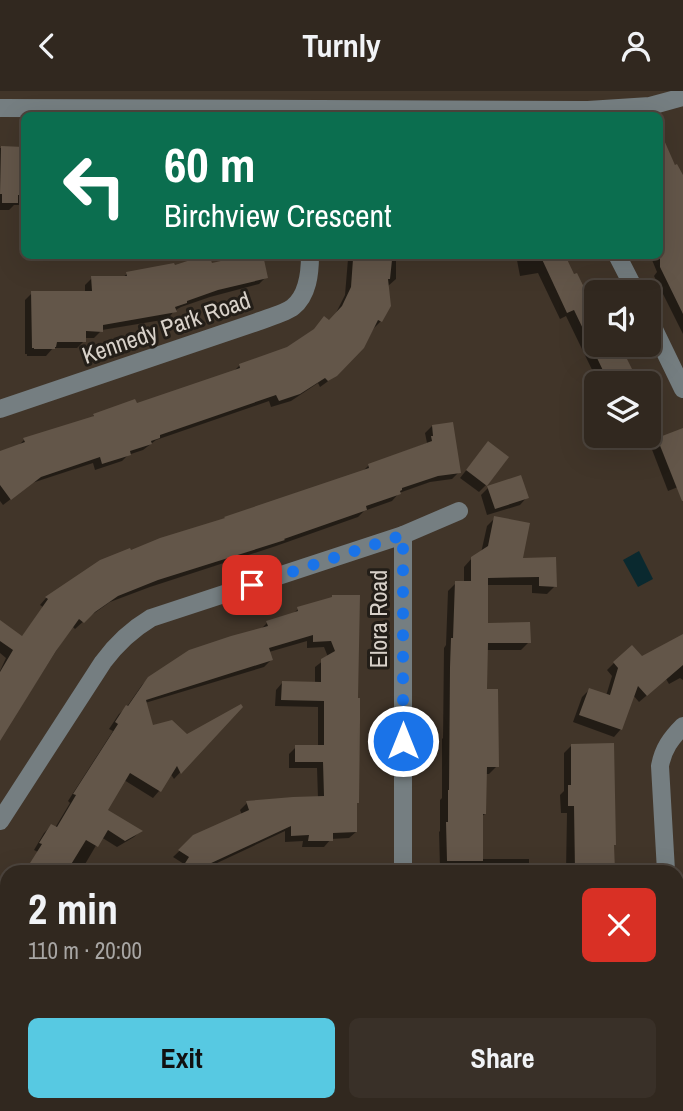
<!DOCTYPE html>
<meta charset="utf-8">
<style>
body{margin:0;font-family:"Archivo Narrow",sans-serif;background:#393028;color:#f1f3f6;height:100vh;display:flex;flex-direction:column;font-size:26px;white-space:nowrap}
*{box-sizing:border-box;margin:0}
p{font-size:23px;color:#a8a6a4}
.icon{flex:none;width:38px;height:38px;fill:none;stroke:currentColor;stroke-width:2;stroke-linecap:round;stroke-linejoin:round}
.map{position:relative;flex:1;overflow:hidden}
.drawer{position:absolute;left:0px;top:774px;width:684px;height:247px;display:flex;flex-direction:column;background:#31281f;border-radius:21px 21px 0 0;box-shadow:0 7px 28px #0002,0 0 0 2px #4c443d}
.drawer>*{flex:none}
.hud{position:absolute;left:21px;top:21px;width:642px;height:147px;border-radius:10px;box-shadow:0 7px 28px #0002,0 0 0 2px #4c443d;background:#0b6e4f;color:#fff;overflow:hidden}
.tools{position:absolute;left:584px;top:189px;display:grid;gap:14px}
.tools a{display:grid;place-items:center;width:77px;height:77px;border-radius:10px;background:#31281f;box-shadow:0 7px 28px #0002,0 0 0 2px #4c443d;font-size:35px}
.pin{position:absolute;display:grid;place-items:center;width:60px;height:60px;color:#fff;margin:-30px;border-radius:14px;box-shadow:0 4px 10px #0006}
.me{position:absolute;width:77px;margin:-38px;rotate:0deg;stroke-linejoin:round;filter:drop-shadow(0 0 5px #0008)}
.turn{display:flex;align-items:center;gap:24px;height:147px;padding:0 28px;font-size:32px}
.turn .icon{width:91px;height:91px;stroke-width:2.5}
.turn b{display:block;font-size:49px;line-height:60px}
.round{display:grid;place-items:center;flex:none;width:74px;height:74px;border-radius:10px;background:#393028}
.headline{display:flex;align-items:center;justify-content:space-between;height:119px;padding:0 28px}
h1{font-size:42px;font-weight:800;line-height:52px}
.primary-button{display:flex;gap:14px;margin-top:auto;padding:14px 28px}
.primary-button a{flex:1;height:80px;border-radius:10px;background:#57c9e2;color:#111;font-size:28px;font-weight:800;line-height:80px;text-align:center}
.primary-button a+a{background:#393028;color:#f1f3f6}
header{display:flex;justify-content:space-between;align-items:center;height:91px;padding:0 28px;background:#31281f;font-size:32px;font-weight:800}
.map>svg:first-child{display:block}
.water{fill:#0a292f}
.shadow{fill:#0007}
.building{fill:#635649}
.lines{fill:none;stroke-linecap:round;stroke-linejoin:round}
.minor{stroke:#757e81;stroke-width:18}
.route{stroke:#1a73e8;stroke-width:12;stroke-dasharray:0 21.6}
.labels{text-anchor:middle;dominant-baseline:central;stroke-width:6;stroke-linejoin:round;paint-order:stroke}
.street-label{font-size:24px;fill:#d8d1c9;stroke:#231e18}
</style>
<header><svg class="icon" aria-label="back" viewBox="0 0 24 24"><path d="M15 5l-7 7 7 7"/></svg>Turnly<svg class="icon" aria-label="person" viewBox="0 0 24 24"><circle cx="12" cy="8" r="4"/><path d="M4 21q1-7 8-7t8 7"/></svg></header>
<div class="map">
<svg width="683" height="1020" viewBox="0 0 683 1020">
<rect width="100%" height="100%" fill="#413529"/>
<!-- water -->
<polygon class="water" points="639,460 653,488 638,496 623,469"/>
<!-- shadow -->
<g class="shadow">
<polygon points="662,49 683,90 683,243 654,185 657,181 650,164 660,164 660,50"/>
<polygon points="0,57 24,58 24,114 14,114 9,119 0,119"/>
<polygon points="341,164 396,164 396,188 388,195 381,230 374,237 363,256 327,291 320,296 318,292 291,310 271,316 269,310 156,349 143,359 128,364 122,370 95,379 93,372 32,392 3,414 0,410 0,365 17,356 24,349 92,327 94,324 136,314 232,282 240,274 288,258 329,231 335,224 345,204 348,168 341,168"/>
<polygon points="516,164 563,164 597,254 619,254 637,292 600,292 598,288 597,289 566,225 560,228 538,182 520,185"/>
<polygon points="211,174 266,186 259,193 210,206 181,216 174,220 168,228 102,239 94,247 84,247 84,250 77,257 53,257 46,265 27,265 27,263 25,263 25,209 32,202 85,201 85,194 92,187 122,187 127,183 174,177"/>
<polygon points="432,335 459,381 452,388 430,391 399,402 392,410 364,420 358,426 276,455 150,496 110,511 86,528 75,538 72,535 0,648 0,580 6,567 0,562 0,537 21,547 43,516 40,514 46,507 101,470 362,381 369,374 427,352 425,342"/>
<polygon points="683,342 683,394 668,400 651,356 658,348"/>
<polygon points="488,352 486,394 479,401 460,387"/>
<polygon points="488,397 527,406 520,414 487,424 481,404"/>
<polygon points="495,427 521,468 555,495 547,503 532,502 532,494 487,494 486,533 529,551 521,559 486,559 486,600 497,675 489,683 485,683 485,723 481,726 481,768 529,768 529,780 442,780 442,777 440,777 439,741 440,740 440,709 442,707 442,648 443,647 444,557 446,554 448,500 456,492 464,492 464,476 472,467 481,462 487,435"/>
<polygon points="329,509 355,714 356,741 349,747 331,748 324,756 302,756 303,750 285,751 285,740 200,780 202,780 179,780 184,773 173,766 194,746 242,724 240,719 247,712 318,707 317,677 289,677 289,663 296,656 318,656 318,616 275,615 276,599 282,592 315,593 315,576 328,566 324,556 307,557 307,550 269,561 271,569 264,576 145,612 152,636 186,645 241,615 174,688 170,682 159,700 153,707 124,689 106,720 140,740 134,746 117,756 101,746 81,780 26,780 38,761 34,759 44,742 51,735 55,737 70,712 68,710 113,640 109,638 119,623 126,617 142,594 149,587 260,539 267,532 292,524 298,518"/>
<polygon points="683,550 683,589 680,587 669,593 666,588 639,611 633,604 621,638 614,646 573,631 582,606 589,599 606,605 612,585 607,579 614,572 641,567"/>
<polygon points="572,654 613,755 613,780 566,780 567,722 561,722 560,704 564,700 564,662"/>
<polygon points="7,809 7,848 0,843 0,820"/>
<polygon points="0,929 7,934 7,970 0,965"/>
<rect x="246" y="1013" width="27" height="7"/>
<polygon points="548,1013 625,1013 625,1016 621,1020 548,1020"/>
<polygon points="207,1018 207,1020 183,1020 185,1019"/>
<rect x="322" y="1019" width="46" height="1"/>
</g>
<!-- building -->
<g class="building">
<polygon points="660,40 675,74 677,73 683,84 683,223 660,176"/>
<polygon points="1,55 24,56 24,104 18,104 18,112 2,112 2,103 0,103"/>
<polygon points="206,164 209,164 212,172 247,164 263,164 268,187 218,199 187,210 187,212 175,216 177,221 103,234 103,241 86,240 86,251 57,251 56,256 55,256 55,258 34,258 34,257 32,257 31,200 92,200 91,185 127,185 126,181 174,172 175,174"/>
<polygon points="540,164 565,164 574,183 577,182 597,223 597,254 620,254 639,292 609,292 574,219 567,222"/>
<polygon points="353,168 392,169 390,188 388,188 391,215 382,231 378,229 364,257 337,285 328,290 325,287 300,303 279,310 276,304 160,344 160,347 151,350 152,353 130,360 131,364 102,373 100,366 41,386 11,409 0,394 0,360 25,351 23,347 94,325 93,323 135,308 137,312 240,277 239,273 287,256 314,238 324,225 329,229 342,215 351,196"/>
<polygon points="453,331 461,382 438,385 402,397 402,399 400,400 401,403 366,415 367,419 284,448 285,449 158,489 118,505 95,521 84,532 79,528 56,560 0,650 0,581 13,559 0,550 0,529 22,545 48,508 45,506 100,469 130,457 131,459 160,447 225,427 224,426 369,377 368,373 432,350 431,345 433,345 432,334"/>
<polygon points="683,337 683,410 682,410 657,347"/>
<polygon points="488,350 509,366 487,395 466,379"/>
<polygon points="521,384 529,407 495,418 487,395"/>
<polygon points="494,425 530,432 523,467 556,466 557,496 539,495 539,486 488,487 488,532 530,531 531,552 488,552 487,598 498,598 499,676 487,676 486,723 483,723 483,770 447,770 446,731 448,731 448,699 449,699 450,576 451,547 453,547 455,490 471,490 471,466 488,455"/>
<polygon points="332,504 360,504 358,607 360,607 360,629 359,712 357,712 357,741 333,742 333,750 308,750 309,744 291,745 291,735 194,780 180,780 189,766 178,759 193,744 249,719 246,710 293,706 324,705 323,671 295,671 295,654 324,654 324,610 281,609 282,590 321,591 321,568 335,560 331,550 313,551 313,544 269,557 273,569 146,609 153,634 172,629 187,643 241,613 243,616 181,683 177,675 161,701 130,682 108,719 143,740 125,750 108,739 98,756 86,749 67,780 25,780 42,753 39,752 51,733 57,736 76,704 73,703 118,633 115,631 126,614 128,615 148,586 189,559 231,545 268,535 266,530 298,520 297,516 332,506"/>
<polygon points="683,543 683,574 647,605 638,595 622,639 579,624 589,597 610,604 618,577 613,571 632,554 642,565"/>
<polygon points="614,652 616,754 614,754 615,780 575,780 574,715 568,715 568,694 571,694 571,653"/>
</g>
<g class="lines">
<!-- minor -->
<g class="minor">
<polyline points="0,17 588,19 650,15 683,6"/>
<polyline points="617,164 636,201"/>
<polyline points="649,228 683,298"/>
<path d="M0,318L257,231C267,227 286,222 293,216C308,204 310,182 310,164"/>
<path d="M0,730L103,571C117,552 131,539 151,527L403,444L459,420"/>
<polyline points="403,780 403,444"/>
<path d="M666,780L660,675C663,658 671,647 683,635"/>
<polyline points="0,886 7,890"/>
<polyline points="149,1013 150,1020"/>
<polyline points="400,1020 400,1013"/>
<polyline points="664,1020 665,1013"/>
</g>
</g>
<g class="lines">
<!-- route -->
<polyline class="route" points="252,494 403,444 403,650"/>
</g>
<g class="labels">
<!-- street labels -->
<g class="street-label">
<text transform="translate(166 236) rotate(-19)">Kennedy Park Road</text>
<text transform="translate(378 528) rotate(-90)">Elora Road</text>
</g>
</g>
</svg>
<div class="tools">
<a><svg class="icon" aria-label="sound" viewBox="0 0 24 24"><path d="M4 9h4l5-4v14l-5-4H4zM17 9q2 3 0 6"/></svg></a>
<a><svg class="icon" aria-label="layers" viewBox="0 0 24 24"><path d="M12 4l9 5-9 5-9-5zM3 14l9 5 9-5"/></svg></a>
</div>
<div class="pin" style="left:252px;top:494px;background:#d93025"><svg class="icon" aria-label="arrive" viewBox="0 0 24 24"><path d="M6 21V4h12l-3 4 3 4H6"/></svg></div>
<svg class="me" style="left:403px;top:650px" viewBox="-20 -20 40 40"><circle r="17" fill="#1a73e8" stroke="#fff" stroke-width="3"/><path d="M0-11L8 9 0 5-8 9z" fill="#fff"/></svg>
<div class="hud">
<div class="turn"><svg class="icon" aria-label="left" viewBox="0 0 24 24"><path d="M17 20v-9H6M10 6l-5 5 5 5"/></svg><div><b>60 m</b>Birchview Crescent</div></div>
</div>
<section class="drawer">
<div class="headline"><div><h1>2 min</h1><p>110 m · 20:00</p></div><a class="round" style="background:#d93025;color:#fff"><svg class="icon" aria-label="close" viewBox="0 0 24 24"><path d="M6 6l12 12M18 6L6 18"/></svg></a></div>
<div class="primary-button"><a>Exit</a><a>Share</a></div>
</section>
</div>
